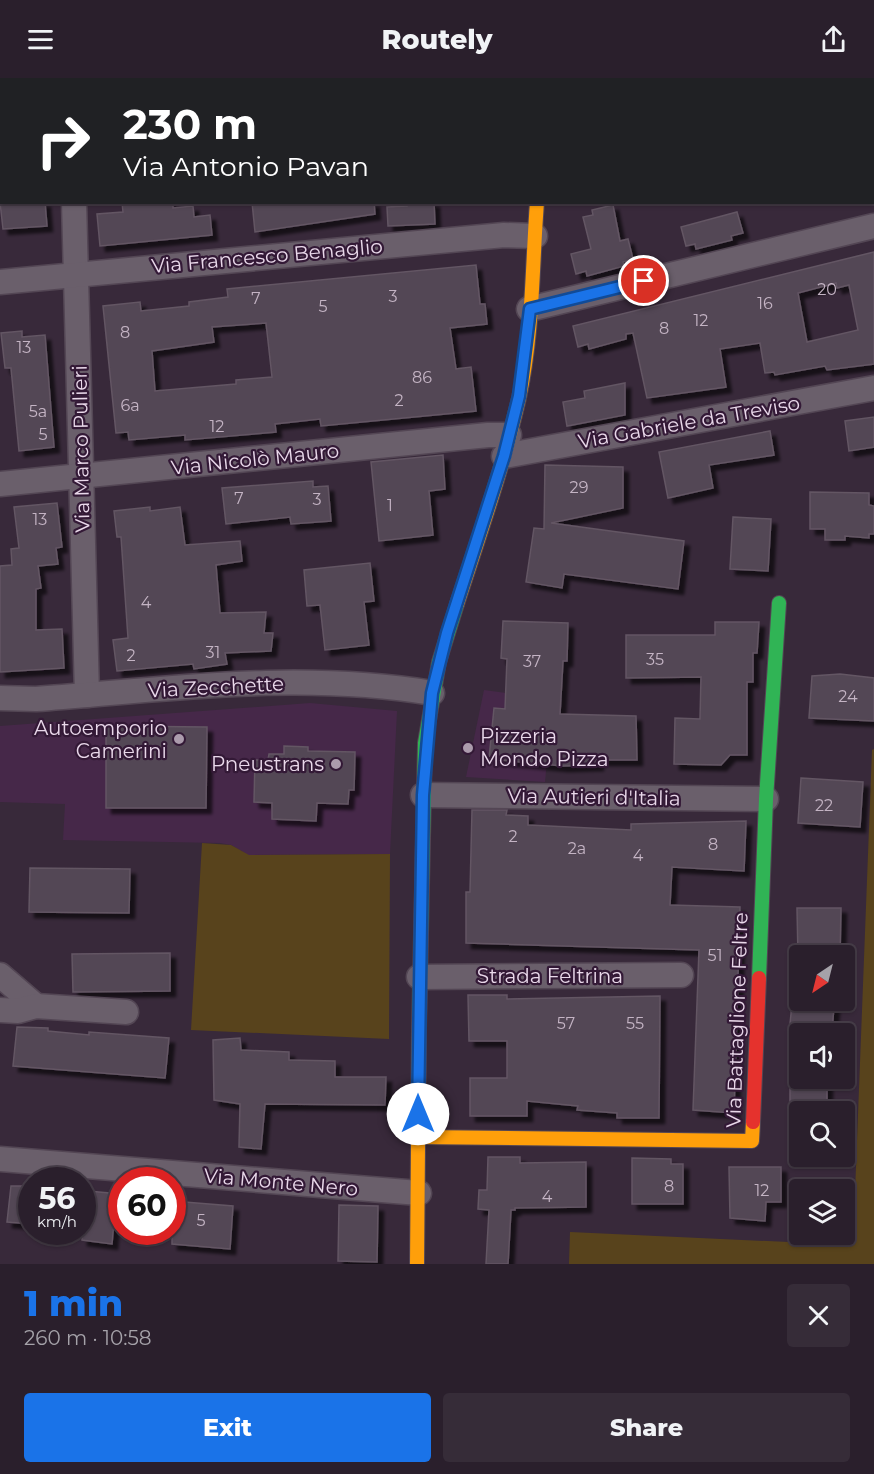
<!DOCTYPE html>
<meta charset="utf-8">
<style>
body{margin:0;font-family:Montserrat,sans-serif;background:#362c38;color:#f1f3f6;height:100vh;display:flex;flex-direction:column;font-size:22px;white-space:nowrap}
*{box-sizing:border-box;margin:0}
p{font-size:20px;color:#a5a2a9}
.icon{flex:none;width:33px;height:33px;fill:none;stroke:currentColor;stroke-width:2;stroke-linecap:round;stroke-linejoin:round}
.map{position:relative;height:1186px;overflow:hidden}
.side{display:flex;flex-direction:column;background:#2a1f2c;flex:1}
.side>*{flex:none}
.hud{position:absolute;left:0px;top:0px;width:874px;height:126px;box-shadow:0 2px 4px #0004,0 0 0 2px #463d48;background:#202124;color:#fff;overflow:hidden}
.needle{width:39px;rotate:215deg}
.buttons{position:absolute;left:789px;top:867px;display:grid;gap:12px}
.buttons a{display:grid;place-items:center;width:66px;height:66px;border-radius:6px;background:#2a1f2c;box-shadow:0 2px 4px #0004,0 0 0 2px #463d48;font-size:30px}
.speed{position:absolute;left:18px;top:1089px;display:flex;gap:12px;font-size:30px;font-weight:700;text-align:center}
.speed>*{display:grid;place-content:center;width:78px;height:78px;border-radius:50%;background:#2a1f2c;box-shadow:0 2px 4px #0004,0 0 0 2px #463d48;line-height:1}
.speed small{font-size:15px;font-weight:400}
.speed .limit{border:9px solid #d22;background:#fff;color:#111}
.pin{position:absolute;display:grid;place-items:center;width:51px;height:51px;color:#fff;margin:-26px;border:3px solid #fff;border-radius:50%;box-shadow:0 2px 6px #0007}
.me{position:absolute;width:66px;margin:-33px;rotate:0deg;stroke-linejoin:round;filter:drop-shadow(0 0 4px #0008)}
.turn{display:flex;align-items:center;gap:21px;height:126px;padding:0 24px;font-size:27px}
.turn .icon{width:78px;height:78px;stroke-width:2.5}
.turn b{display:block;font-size:42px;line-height:51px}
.round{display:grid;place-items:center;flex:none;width:63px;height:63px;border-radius:6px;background:#362c38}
.head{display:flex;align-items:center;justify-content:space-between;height:102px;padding:0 24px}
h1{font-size:36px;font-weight:800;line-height:45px;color:#1a73e8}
.action{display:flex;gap:12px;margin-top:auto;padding:12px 24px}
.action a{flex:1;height:69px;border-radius:6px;background:#1a73e8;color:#fff;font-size:24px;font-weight:800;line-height:69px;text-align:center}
.action a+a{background:#362c38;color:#f1f3f6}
header{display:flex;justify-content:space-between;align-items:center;height:78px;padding:0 24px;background:#2a1f2c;font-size:27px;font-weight:800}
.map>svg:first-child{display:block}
.built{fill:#462849}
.green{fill:#58431c}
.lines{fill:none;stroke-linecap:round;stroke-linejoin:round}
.stream{stroke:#0a183f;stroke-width:8}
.building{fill:#534654;stroke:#635664;stroke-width:1.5;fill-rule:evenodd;filter:url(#shadow)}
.street-casing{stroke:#534654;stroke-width:27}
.fast-casing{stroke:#534654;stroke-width:16}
.slow-casing{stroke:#534654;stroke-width:16}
.jam-casing{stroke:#534654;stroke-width:16}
.street{stroke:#6a5f6b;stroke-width:24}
.fast{stroke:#30b455;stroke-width:14}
.slow{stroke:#ff9f0a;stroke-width:14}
.jam{stroke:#e5322d;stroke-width:14}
.route-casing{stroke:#114b97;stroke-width:15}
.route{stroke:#1a73e8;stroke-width:10}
.poi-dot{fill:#ab9bac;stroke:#331936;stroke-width:2}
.labels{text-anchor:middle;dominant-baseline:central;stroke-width:4.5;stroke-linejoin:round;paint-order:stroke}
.number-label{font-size:16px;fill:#c4b4c4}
.street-label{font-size:20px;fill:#e9d8ea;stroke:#331936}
.poi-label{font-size:20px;fill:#e9d8ea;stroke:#331936;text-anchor:end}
</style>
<header><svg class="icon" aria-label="menu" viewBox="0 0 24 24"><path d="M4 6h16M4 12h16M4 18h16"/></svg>Routely<svg class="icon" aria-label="share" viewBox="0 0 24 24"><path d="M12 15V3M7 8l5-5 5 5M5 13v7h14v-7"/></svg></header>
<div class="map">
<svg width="874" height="1186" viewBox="0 0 874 1186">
<defs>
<filter id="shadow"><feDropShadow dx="5.5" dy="5.5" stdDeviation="1.5" flood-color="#0009"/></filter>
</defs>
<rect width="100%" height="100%" fill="#38293a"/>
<!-- built -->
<g class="built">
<polygon points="484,612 553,621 545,704 466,699"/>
<polygon points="310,625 397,633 390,776 248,777 231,767 220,765 63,762 65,726 0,724 0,648"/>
</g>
<!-- green -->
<g class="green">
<polygon points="874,671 874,1186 569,1186 570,1154 853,1167 872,672"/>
<polygon points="202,765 231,767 249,777 390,776 389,961 191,952"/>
</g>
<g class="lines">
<!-- stream -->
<g class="stream">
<polyline points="835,0 836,2"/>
<polyline points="873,76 874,78"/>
</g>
</g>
<!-- building -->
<g class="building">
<polygon points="0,124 45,124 47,148 3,151"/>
<polygon points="122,124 173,124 173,130 193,128 194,139 210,137 212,157 100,168 97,136 123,134"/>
<polygon points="252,124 374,124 375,136 255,154"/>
<polygon points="407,124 434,124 435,146 388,148 387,129 407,128"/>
<polygon points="613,127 620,163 628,161 633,181 623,184 624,188 587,198 586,193 576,196 571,176 591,171 583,139 593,137 592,132"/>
<polygon points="737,134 743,155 731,158 732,162 696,171 695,166 686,168 681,149"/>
<path d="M874,174V286L827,292L825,288L775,297L774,294L765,295L760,265L720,271L726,309L647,320L633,255L626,256V261L589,271L588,266L578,269L573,248ZM836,205L837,210L849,207L858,252L807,264L798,215Z"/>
<path d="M476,187L480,226H485L487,246L450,250L456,291L471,289L476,333L321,348L320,341L275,346L276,354L185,362V357L129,362L128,354L116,355L103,228L140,224L141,233L189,228V224L228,219L227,211ZM266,245L272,299L236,302V306L155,313L152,273L214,264L212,249Z"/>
<polygon points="22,253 22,259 45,257 54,369 19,373 11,290 5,290 1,255"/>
<polygon points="625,305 625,337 567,348 563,324 585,320 584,313"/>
<polygon points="874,339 874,369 849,373 845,343"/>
<polygon points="770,353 774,377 709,387 713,410 668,420 659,374"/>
<polygon points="443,377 445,411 429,413 433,457 379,463 371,384"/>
<polygon points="545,387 623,389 623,430 551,445 684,463 678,511 564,496 562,510 526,504 534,450 544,451"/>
<polygon points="313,403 313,409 328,408 331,443 291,446 290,439 226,446 222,410"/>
<polygon points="810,414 869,415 869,427 874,428 874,456 869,456 869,460 845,458 845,462 825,462 825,451 810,451"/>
<polygon points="57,425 62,469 56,470 58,486 38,488 41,510 36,511 36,552 62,551 64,590 0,594 0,488 12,487 11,471 19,470 14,429"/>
<polygon points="150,429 150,433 180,429 185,467 240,463 242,483 216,487 220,535 266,534 264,555 273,555 271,573 225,575 227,586 194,591 193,586 117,593 113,562 128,560 121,459 117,459 114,433"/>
<polygon points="733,439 771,441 768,493 730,491"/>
<polygon points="370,485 374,523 364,524 369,567 325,572 320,527 307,528 304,492"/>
<polygon points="503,543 568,545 567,583 563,583 560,636 636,638 637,682 598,682 598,687 563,688 489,681 494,630 505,631 507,581 501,580"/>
<polygon points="715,544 759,544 757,575 753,575 753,604 747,604 747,677 730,677 721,687 674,686 675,640 700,641 701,599 626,600 626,557 715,557"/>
<polygon points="840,596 874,600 874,643 809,640 812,598"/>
<polygon points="106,648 207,649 206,730 106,730"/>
<polygon points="284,668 308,669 308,673 355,674 354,712 349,712 348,726 317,725 316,743 272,741 272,725 254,724 255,682 268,682 269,676 284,676"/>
<polygon points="801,700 863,704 860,749 798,745"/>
<polygon points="472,732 507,732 506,737 528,738 528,747 631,752 631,746 746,743 744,793 672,789 670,827 740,829 734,1035 693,1032 699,872 466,865 466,814 470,814"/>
<polygon points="30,790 130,791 129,835 29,834"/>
<polygon points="797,830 841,830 840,878 798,878"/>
<polygon points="170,875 170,913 73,914 72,876"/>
<polygon points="468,917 507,917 507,921 660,918 659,1040 617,1040 617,1035 577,1032 578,1028 527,1023 527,1038 470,1038 470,1000 507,1000 507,963 469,963"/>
<polygon points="792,926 834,927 832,956 789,956"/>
<polygon points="17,949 48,950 48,953 89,957 89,954 169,960 165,1000 13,988"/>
<polygon points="240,960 241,972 289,974 289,982 335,983 335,999 386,999 385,1027 265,1026 261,1071 239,1069 240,1026 214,1022 213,962"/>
<polygon points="827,1000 827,1034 790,1034 790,1001"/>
<polygon points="488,1079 520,1079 520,1085 586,1084 586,1129 515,1130 515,1132 511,1132 508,1186 486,1186 489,1132 478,1131 479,1112 487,1112"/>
<polygon points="632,1080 671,1081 671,1086 683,1086 683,1126 632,1126"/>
<polygon points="729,1089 781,1089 781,1124 766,1124 765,1143 730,1140"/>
<polygon points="11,1108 32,1108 32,1146 7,1144"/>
<polygon points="88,1113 109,1115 107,1131 115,1132 112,1166 82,1162 82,1134 86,1134"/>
<polygon points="172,1123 233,1128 230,1171 172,1166"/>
<polygon points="339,1127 378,1128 377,1184 338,1183"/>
</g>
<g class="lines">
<!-- street casing -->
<g class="street-casing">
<g id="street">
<polyline points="817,0 818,2"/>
<polyline points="873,101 874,103"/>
<polyline points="74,124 87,617"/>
<polyline points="0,204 504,157 535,158"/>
<polyline points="529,231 874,148"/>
<polyline points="504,378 874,310"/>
<polyline points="0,406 488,357 509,357"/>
<path d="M0,620L36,621C167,611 301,593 432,615"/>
<polyline points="423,717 766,721"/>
<polyline points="0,897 36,928"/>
<polyline points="419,899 681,897"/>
<polyline points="0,932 18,933 36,928 126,934"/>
<polyline points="0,1081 419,1115"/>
</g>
</g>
<!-- fast casing -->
<g class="fast-casing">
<g id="fast">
<polyline points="759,900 766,721 779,525"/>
<polyline points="419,951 425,665 439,584 457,526"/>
</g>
</g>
<!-- slow casing -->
<g class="slow-casing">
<g id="slow">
<polyline points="542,0 542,2"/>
<path d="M457,526C479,458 503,390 519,320C533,256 532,189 537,124"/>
<polyline points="418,1059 752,1063 753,1044"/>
<polyline points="417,1186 419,951"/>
</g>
</g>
<!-- jam casing -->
<g class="jam-casing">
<polyline id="jam" points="753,1044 759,900"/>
</g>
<!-- street -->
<use href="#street" class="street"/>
<!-- fast -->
<use href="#fast" class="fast"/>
<!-- slow -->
<use href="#slow" class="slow"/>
<!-- jam -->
<use href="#jam" class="jam"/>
</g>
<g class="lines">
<!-- route casing -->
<g class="route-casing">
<polyline id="route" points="418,1036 423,717 432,615 447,555 504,378 519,318 530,231 644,203"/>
</g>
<!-- route -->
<use href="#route" class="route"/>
</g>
<!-- markers -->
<g class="poi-dot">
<circle cx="179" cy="661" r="6"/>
<circle cx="468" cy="670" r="6"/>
<circle cx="336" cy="686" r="6"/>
</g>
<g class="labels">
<!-- number labels -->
<g class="number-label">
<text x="827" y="211">20</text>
<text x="393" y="218">3</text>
<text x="256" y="220">7</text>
<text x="765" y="225">16</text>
<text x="323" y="228">5</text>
<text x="701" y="242">12</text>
<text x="664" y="250">8</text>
<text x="125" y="254">8</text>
<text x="24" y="269">13</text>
<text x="422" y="299">86</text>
<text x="399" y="322">2</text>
<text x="130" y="327">6a</text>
<text x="38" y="333">5a</text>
<text x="217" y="348">12</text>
<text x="43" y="356">5</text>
<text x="579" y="409">29</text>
<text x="239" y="420">7</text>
<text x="317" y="421">3</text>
<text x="390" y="427">1</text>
<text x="40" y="441">13</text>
<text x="146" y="524">4</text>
<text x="213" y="574">31</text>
<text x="131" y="577">2</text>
<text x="655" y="581">35</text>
<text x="532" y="583">37</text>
<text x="848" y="618">24</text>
<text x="824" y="727">22</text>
<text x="513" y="758">2</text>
<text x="713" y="766">8</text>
<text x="577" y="770">2a</text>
<text x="638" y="777">4</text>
<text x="715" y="877">51</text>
<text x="566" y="945">57</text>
<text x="635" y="945">55</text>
<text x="669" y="1108">8</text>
<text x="762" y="1112">12</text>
<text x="547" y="1118">4</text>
<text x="201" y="1142">5</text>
</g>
<!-- street labels -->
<g class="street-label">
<text transform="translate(267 178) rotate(-5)">Via Francesco Benaglio</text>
<text transform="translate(689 344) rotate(-10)">Via Gabriele da Treviso</text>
<text transform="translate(81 371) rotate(-91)">Via Marco Pulieri</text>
<text transform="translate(255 381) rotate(-6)">Via Nicolò Mauro</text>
<text transform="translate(216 609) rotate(-3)">Via Zecchette</text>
<text transform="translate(594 719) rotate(1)">Via Autieri d'Italia</text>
<text x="550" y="898">Strada Feltrina</text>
<text transform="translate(737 942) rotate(-88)">Via Battaglione Feltre</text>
<text transform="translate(281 1104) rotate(5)">Via Monte Nero</text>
</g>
<!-- poi labels -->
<g class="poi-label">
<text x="167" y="650">Autoemporio<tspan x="167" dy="23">Camerini</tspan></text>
<text x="480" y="658" text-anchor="start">Pizzeria<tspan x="480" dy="23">Mondo Pizza</tspan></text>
<text x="324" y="686">Pneustrans</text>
</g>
</g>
</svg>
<div class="buttons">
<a><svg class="needle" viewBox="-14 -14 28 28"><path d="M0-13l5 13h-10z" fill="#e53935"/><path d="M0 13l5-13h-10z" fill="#a5a2a9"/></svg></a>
<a><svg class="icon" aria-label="sound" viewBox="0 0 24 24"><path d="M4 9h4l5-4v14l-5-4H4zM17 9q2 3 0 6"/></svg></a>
<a><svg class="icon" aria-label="search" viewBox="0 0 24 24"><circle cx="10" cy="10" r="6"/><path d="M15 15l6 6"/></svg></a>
<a><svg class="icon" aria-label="layers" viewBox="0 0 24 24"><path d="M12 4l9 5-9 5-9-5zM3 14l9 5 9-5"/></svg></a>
</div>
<div class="speed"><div>56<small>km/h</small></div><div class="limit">60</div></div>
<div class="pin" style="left:644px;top:203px;background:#d93025"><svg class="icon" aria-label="arrive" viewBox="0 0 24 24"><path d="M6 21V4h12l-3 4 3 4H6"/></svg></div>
<svg class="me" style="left:418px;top:1036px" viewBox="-20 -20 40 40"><circle r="19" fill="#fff"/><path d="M0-13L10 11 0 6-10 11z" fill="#1a73e8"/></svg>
<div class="hud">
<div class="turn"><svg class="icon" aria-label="right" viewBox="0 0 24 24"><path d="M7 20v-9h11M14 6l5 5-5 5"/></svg><div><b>230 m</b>Via Antonio Pavan</div></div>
</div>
</div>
<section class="side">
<div class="head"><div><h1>1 min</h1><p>260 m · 10:58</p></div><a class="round"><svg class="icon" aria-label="close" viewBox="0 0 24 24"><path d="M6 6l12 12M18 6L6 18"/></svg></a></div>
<div class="action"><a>Exit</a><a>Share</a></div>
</section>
